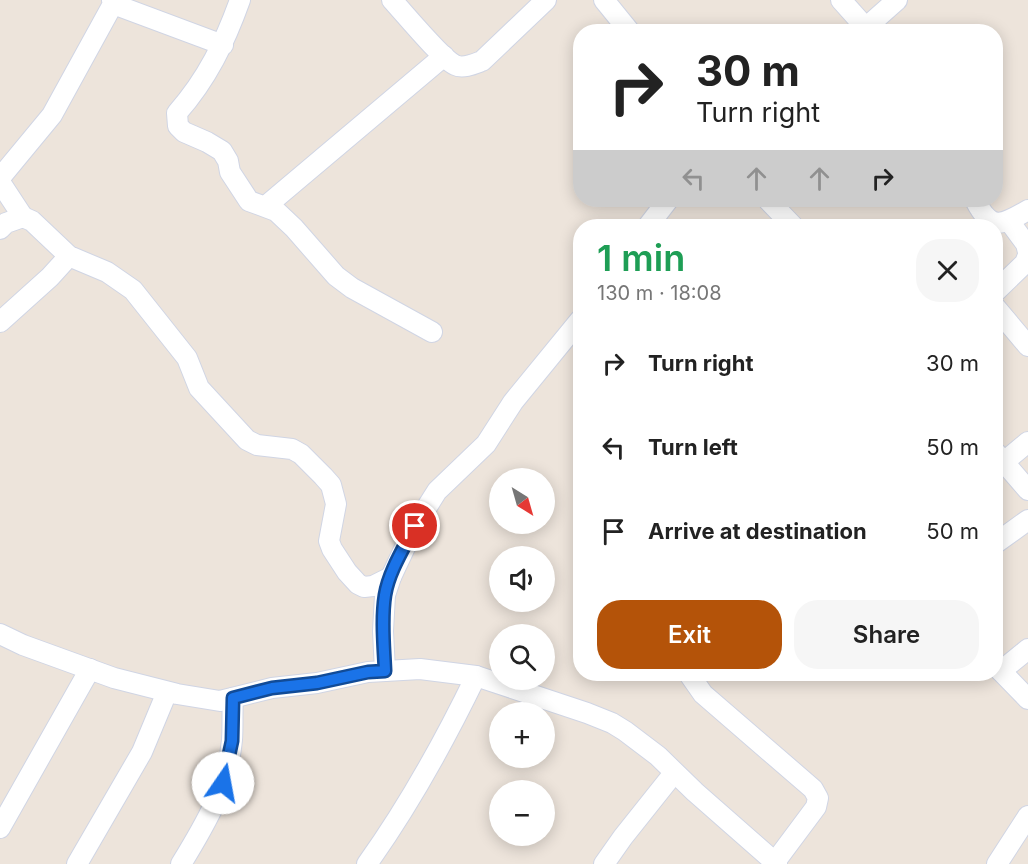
<!DOCTYPE html>
<meta charset="utf-8">
<style>
body{margin:0;font-family:Inter,sans-serif;background:#f6f6f6;color:#222;height:100vh;display:flex;flex-direction:column;font-size:22px;white-space:nowrap}
*{box-sizing:border-box;margin:0}
p{font-size:20px;color:#767676}
.icon{flex:none;width:33px;height:33px;fill:none;stroke:currentColor;stroke-width:2;stroke-linecap:round;stroke-linejoin:round}
.map{position:relative;flex:1;overflow:hidden}
.side{position:absolute;left:573px;top:219px;width:430px;height:462px;display:flex;flex-direction:column;background:#fff;border-radius:24px;box-shadow:0 3px 15px #0003}
.side>*{flex:none}
.banner{position:absolute;left:573px;top:24px;width:430px;height:183px;border-radius:24px;box-shadow:0 3px 15px #0003;background:#fff;color:#222;overflow:hidden}
.needle{width:39px;rotate:143deg}
.fabs{position:absolute;left:489px;top:468px;display:grid;gap:12px}
.fabs a{display:grid;place-items:center;width:66px;height:66px;border-radius:50%;background:#fff;box-shadow:0 3px 15px #0003;font-size:30px}
.pin{position:absolute;display:grid;place-items:center;width:51px;height:51px;color:#fff;margin:-26px;border:3px solid #fff;border-radius:50%;box-shadow:0 2px 6px #0007}
.me{position:absolute;width:66px;margin:-33px;rotate:12deg;stroke-linejoin:round;filter:drop-shadow(0 0 4px #0008)}
.turn{display:flex;align-items:center;gap:21px;height:126px;padding:0 24px;font-size:27px}
.turn .icon{width:78px;height:78px;stroke-width:2.5}
.turn b{display:block;font-size:42px;line-height:51px}
.lanes{display:flex;align-items:center;height:57px;padding:0 24px;background:#0003;justify-content:center;gap:30px;direction:ltr}
.lanes .off{opacity:.35}
.round{display:grid;place-items:center;flex:none;width:63px;height:63px;border-radius:24px;background:#f6f6f6}
.headline{display:flex;align-items:center;justify-content:space-between;height:102px;padding:0 24px}
h1{font-size:36px;font-weight:600;line-height:45px;color:#1e9e55}
.cta{display:flex;gap:12px;margin-top:auto;padding:12px 24px}
.cta a{flex:1;height:69px;border-radius:24px;background:#b45309;color:#fff;font-size:24px;font-weight:600;line-height:69px;text-align:center}
.cta a+a{background:#f6f6f6;color:#222}
ul{padding:0;list-style:none}
li{display:flex;align-items:center;gap:18px;height:84px;padding:0 24px}
li div{flex:1}
li b{display:block;font-size:22px}
li em{font-style:normal}
.map>svg:first-child{display:block}
.lines{fill:none;stroke-linecap:round;stroke-linejoin:round}
.minor-casing{stroke:#d0d5e4;stroke-width:22}
.minor{stroke:#fff;stroke-width:20}
.route-casing{stroke:#114b97;stroke-width:15}
.route{stroke:#1a73e8;stroke-width:10}
</style>
<div class="map">
<svg width="1028" height="864" viewBox="0 0 1028 864">
<rect width="100%" height="100%" fill="#ede4db"/>
<g class="lines">
<!-- minor casing -->
<g class="minor-casing">
<g id="minor">
<path d="M240,0C225,42 207,79 177,113L178,126L184,132L207,142L222,151L228,161L230,172L249,201L276,211L294,228L336,276L352,288L432,332"/>
<path d="M392,0C404,13 442,59 455,65C463,69 474,64 482,61L546,0"/>
<polyline points="604,0 630,32"/>
<polyline points="841,0 866,28"/>
<polyline points="113,4 223,45"/>
<polyline points="861,32 897,0"/>
<polyline points="0,178 52,115 113,4 112,0"/>
<polyline points="0,182 23,217"/>
<polyline points="768,200 793,226"/>
<path d="M975,200C991,231 1001,226 1028,210"/>
<polyline points="266,206 444,56"/>
<polyline points="1009,221 1026,244 1028,252"/>
<polyline points="648,226 668,200"/>
<polyline points="0,229 6,223 23,217 32,221 69,256 107,272 133,290 187,358 199,388 247,440 257,445 292,449 301,454 323,476 331,485 336,504 329,541 332,549 347,572 358,584 364,587 373,586 391,577"/>
<polyline points="996,291 1025,263 1028,255"/>
<polyline points="996,308 1028,346"/>
<polyline points="0,322 50,277 69,256"/>
<polyline points="996,453 1028,490"/>
<polyline points="1004,462 1028,442"/>
<polyline points="996,543 1028,520"/>
<polyline points="0,634 23,645 114,678 177,694 220,701 272,688 317,683 368,672 420,669 476,676 587,713 612,723 625,731 658,756 695,792 777,864"/>
<polyline points="996,666 1028,699"/>
<polyline points="385,671 383,631 385,595 391,577 415,526 437,491 486,444 513,402 580,320"/>
<polyline points="1001,671 1028,649"/>
<polyline points="689,674 703,694 813,789 818,798 816,807 775,862"/>
<polyline points="0,828 90,669"/>
<polyline points="77,864 142,752 167,692"/>
<path d="M181,864C205,825 228,786 232,740C233,726 232,712 233,698"/>
<path d="M367,864C410,804 444,742 476,676"/>
<polyline points="604,864 623,837 674,773"/>
<polyline points="997,864 1028,816"/>
</g>
</g>
<!-- minor -->
<use href="#minor" class="minor"/>
</g>
<g class="lines">
<!-- route casing -->
<g class="route-casing">
<path id="route" d="M223,783L232,741L233,698L272,688L317,683L368,672L385,671C384,646 381,620 385,595C389,571 404,548 415,526"/>
</g>
<!-- route -->
<use href="#route" class="route"/>
</g>
</svg>
<div class="fabs">
<a><svg class="needle" viewBox="-14 -14 28 28"><path d="M0-13l5 13h-10z" fill="#e53935"/><path d="M0 13l5-13h-10z" fill="#767676"/></svg></a>
<a><svg class="icon" aria-label="sound" viewBox="0 0 24 24"><path d="M4 9h4l5-4v14l-5-4H4zM17 9q2 3 0 6"/></svg></a>
<a><svg class="icon" aria-label="search" viewBox="0 0 24 24"><circle cx="10" cy="10" r="6"/><path d="M15 15l6 6"/></svg></a>
<a>+</a>
<a>−</a>
</div>
<div class="pin" style="left:415px;top:526px;background:#d93025"><svg class="icon" aria-label="arrive" viewBox="0 0 24 24"><path d="M6 21V4h12l-3 4 3 4H6"/></svg></div>
<svg class="me" style="left:223px;top:783px" viewBox="-20 -20 40 40"><circle r="19" fill="#fff"/><path d="M0-13L10 11 0 6-10 11z" fill="#1a73e8"/></svg>
<div class="banner">
<div class="turn"><svg class="icon" aria-label="right" viewBox="0 0 24 24"><path d="M7 20v-9h11M14 6l5 5-5 5"/></svg><div><b>30 m</b>Turn right</div></div>
<div class="lanes"><svg class="icon off" aria-label="left" viewBox="0 0 24 24"><path d="M17 20v-9H6M10 6l-5 5 5 5"/></svg><svg class="icon off" aria-label="ahead" viewBox="0 0 24 24"><path d="M12 20V5M6 11l6-6 6 6"/></svg><svg class="icon off" aria-label="ahead" viewBox="0 0 24 24"><path d="M12 20V5M6 11l6-6 6 6"/></svg><svg class="icon" aria-label="right" viewBox="0 0 24 24"><path d="M7 20v-9h11M14 6l5 5-5 5"/></svg></div>
</div>
<section class="side">
<div class="headline"><div><h1>1 min</h1><p>130 m · 18:08</p></div><a class="round"><svg class="icon" aria-label="close" viewBox="0 0 24 24"><path d="M6 6l12 12M18 6L6 18"/></svg></a></div>
<ul>
<li><svg class="icon" aria-label="right" viewBox="0 0 24 24"><path d="M7 20v-9h11M14 6l5 5-5 5"/></svg><div><b>Turn right</b></div><em>30 m</em></li>
<li><svg class="icon" aria-label="left" viewBox="0 0 24 24"><path d="M17 20v-9H6M10 6l-5 5 5 5"/></svg><div><b>Turn left</b></div><em>50 m</em></li>
<li><svg class="icon" aria-label="arrive" viewBox="0 0 24 24"><path d="M6 21V4h12l-3 4 3 4H6"/></svg><div><b>Arrive at destination</b></div><em>50 m</em></li>
</ul>
<div class="cta"><a>Exit</a><a>Share</a></div>
</section>
</div>
